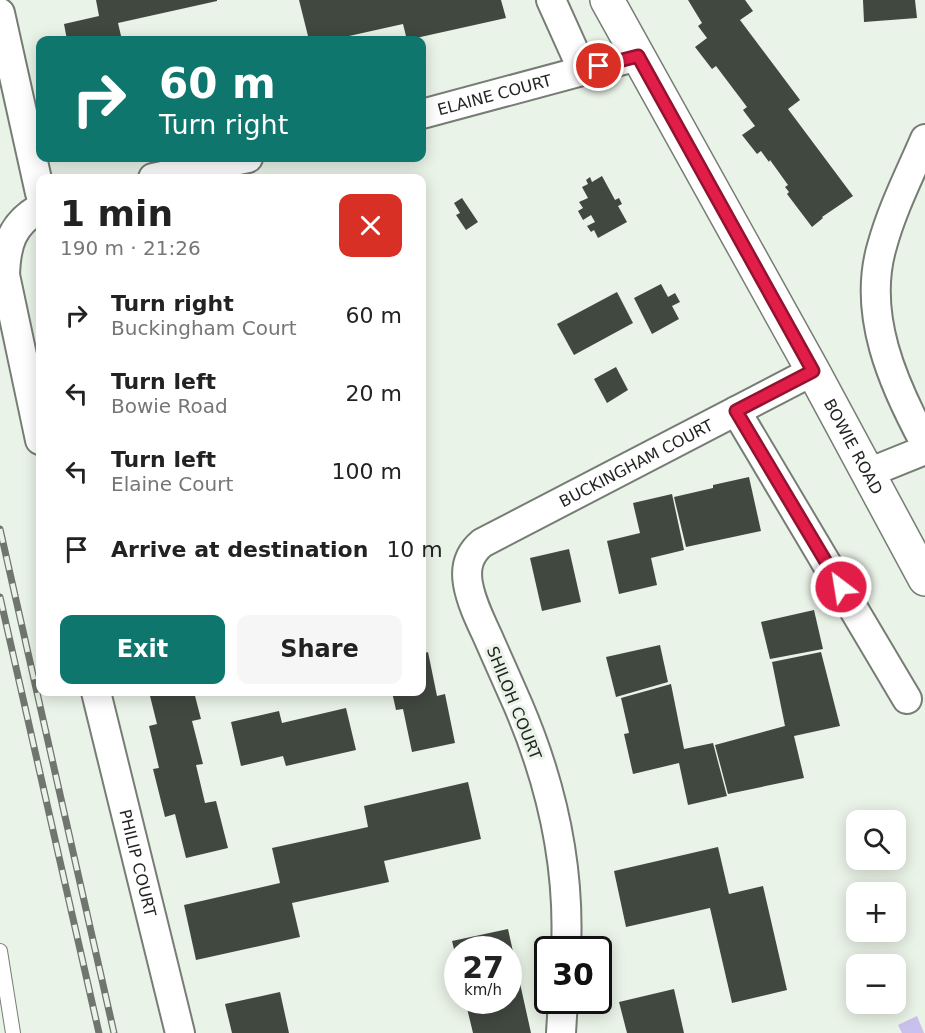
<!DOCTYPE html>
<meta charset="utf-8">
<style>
body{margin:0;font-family:"DejaVu Sans",sans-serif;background:#f6f6f6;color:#222;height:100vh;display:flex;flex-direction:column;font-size:22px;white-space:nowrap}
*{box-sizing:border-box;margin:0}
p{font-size:20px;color:#767676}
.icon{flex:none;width:33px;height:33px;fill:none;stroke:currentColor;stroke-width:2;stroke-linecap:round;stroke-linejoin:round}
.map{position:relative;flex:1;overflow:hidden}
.panel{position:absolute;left:36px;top:174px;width:390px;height:522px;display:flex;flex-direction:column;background:#fff;border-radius:12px;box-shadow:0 3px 15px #0003}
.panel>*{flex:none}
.hud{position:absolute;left:36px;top:36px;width:390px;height:126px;border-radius:12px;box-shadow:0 3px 15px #0003;background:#0f766e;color:#fff;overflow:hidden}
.tools{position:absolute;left:846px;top:810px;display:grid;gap:12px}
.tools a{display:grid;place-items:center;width:60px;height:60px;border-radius:12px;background:#fff;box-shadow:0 3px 15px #0003;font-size:30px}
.speed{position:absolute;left:444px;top:936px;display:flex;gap:12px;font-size:30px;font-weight:700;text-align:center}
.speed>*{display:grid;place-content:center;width:78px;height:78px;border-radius:50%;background:#fff;box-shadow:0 3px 15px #0003;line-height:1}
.speed small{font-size:15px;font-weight:400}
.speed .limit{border:3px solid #111;border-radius:9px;background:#fff;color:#111}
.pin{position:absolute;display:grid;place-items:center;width:51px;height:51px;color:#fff;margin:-26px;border:3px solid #fff;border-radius:50%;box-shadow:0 2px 6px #0007}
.me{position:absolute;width:66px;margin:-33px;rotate:329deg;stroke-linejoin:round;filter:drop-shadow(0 0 4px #0008)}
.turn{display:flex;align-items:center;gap:21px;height:126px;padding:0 24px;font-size:27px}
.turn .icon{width:78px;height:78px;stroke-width:2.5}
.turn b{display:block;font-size:42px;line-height:51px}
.round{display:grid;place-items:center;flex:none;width:63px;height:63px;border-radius:12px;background:#f6f6f6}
.summary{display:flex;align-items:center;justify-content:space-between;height:102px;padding:0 24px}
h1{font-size:36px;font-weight:600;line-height:45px}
.button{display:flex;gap:12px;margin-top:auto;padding:12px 24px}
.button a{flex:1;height:69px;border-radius:12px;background:#0f766e;color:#fff;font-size:24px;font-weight:600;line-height:69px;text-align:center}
.button a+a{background:#f6f6f6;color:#222}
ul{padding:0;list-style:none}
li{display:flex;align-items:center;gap:18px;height:78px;padding:0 24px}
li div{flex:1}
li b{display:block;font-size:22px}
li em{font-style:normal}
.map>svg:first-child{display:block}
.water{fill:#c8c1eb}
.building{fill:#414840}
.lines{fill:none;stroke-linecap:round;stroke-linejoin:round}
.service-casing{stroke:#767d74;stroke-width:16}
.minor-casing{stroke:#767d74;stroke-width:32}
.tertiary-casing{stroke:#767d74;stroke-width:36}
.service{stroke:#fff;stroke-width:14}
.minor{stroke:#fff;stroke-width:28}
.tertiary{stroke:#fff;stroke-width:33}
.rail-casing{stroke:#70766f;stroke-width:7}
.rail{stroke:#eaf3e8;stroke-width:4.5;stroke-dasharray:14;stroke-linecap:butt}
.route-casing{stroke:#92132f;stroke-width:15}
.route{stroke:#e11d48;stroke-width:10}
.labels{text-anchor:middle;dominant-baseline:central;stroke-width:6;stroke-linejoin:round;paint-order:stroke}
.street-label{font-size:16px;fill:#222521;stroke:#eaf3e8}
</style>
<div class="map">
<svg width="925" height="1033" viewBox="0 0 925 1033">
<rect width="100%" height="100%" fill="#eaf3e8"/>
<!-- water -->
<polygon class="water" points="917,1016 924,1033 902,1033 898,1025"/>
<!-- building -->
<g class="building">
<polygon points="96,0 217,0 217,1 118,23 122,40 67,40 64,24 99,16"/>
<polygon points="299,0 501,0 506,18 407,40 403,24 331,40 309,40"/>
<polygon points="688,0 745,0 753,11 740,20 800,100 788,109 853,196 822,217 823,218 812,227 787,194 789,192 785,187 788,185 770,160 769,162 761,151 757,154 742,135 755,126 743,110 747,107 716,66 712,69 695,47 707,38 698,26 702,23"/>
<polygon points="863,0 915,0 917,18 864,22"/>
<polygon points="602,176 615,200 619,198 622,204 618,206 627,222 598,238 594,230 591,232 587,226 595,222 591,215 583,220 578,211 583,208 579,202 588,198 582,187 588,184 586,180 590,177 592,182"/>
<polygon points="462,198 478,222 466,230 456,215 460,213 454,203"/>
<polygon points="661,284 668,297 675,293 680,302 672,306 679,319 652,334 634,298"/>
<polygon points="617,292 633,323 574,355 557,324"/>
<polygon points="616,367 628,390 607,403 594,379"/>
<polygon points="749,477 761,531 686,547 674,497 713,488 713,485"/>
<polygon points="672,494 684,550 651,558 657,585 619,594 607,541 640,533 633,503"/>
<polygon points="569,549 581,602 542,611 530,558"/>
<polygon points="814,610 823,649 770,659 761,622"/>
<polygon points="660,645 668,682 616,697 606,657"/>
<polygon points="428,652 437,696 445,694 455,743 412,752 403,709 396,710 392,692 422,692 422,654"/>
<polygon points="821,652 840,726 794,736 804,778 728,794 715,745 785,726 772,662"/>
<polygon points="671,684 684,749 713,743 727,796 688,805 679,763 633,774 624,734 629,733 621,698"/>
<polygon points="149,692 194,692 201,719 192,721 203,764 196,765 205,803 216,801 228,848 186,858 175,814 165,817 153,769 159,768 149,726 157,724"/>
<polygon points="346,708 356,750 286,766 283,756 241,766 231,722 279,711 282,723"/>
<polygon points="468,782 481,839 384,861 389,882 292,903 300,937 196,960 184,905 280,883 272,848 368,827 364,806"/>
<polygon points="718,847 729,894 763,886 787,990 732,1003 710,908 626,927 614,871"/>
<polygon points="508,929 531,1033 473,1033 465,1000 508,1000 508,950 458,950 457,961 452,941"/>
<polygon points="674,989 684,1033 627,1033 619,1002"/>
<polygon points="280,992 289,1033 232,1033 225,1004"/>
</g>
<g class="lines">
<!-- service casing -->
<g class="service-casing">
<polyline id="service" points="0,951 13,1033"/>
</g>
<!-- minor casing -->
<g class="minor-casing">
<g id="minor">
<polyline points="551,0 583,71"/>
<polyline points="0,13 40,193"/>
<path id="s1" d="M422,114L638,56"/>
<path d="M925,139C910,174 892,209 882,246C862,314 893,384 925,443"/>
<polyline points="153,178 248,158"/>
<path d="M40,208C12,224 6,244 5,275L40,440"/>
<polyline points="736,411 907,699"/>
<polyline points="868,473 925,450"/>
<path id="s2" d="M96,692L180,1033"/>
<path id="s3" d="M566,950C570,866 551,782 518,705C508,682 497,658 487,635C479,618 471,601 468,584C465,567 469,554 482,543L813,371"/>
<polyline points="561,1033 563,1000"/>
</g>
</g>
<!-- tertiary casing -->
<g class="tertiary-casing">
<g id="tertiary">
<path id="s4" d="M607,0L813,371L925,579"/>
</g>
</g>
<!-- service -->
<use href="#service" class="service"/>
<!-- minor -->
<use href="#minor" class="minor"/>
<!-- tertiary -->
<use href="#tertiary" class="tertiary"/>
<!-- rail casing -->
<g class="rail-casing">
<g id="rail">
<polyline points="0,529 114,1033"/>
<polyline points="0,597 99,1033"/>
</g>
</g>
<!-- rail -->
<use href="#rail" class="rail"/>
</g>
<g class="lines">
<!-- route casing -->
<g class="route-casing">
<polyline id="route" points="599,66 638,56 813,371 736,411 841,587"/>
</g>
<!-- route -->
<use href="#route" class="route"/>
</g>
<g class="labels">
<!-- street labels -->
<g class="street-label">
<text stroke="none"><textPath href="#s1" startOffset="75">ELAINE COURT</textPath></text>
<text stroke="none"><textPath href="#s4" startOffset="510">BOWIE ROAD</textPath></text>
<text stroke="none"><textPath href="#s3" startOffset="602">BUCKINGHAM COURT</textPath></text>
<text transform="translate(514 703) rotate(68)">SHILOH COURT</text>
<text stroke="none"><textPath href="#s2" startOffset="176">PHILIP COURT</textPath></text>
</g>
</g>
</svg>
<div class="tools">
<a><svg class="icon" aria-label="search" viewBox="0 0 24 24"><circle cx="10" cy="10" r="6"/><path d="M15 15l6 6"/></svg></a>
<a>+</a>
<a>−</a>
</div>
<div class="speed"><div>27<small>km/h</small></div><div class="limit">30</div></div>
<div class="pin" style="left:599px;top:66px;background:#d93025"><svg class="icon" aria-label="arrive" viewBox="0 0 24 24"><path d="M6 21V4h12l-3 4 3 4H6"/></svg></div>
<svg class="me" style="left:841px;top:587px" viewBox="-20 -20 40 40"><circle r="17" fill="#e11d48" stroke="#fff" stroke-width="3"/><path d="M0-11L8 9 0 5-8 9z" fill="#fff"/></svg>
<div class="hud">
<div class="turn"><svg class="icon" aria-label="right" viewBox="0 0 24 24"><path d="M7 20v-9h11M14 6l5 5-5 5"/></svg><div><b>60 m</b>Turn right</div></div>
</div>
<section class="panel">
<div class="summary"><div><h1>1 min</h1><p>190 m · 21:26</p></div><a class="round" style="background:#d93025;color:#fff"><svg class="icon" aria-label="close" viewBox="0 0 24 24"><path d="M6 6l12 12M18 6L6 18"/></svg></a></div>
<ul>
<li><svg class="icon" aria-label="right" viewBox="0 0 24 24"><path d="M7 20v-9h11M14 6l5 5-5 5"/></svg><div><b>Turn right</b><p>Buckingham Court</p></div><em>60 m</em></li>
<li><svg class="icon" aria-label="left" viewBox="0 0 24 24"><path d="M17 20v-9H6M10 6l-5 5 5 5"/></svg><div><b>Turn left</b><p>Bowie Road</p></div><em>20 m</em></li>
<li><svg class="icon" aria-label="left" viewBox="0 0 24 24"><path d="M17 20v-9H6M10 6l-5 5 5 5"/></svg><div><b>Turn left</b><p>Elaine Court</p></div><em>100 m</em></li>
<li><svg class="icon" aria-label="arrive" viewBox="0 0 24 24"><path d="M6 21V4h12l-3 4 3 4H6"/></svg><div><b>Arrive at destination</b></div><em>10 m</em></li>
</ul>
<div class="button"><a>Exit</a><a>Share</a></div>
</section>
</div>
